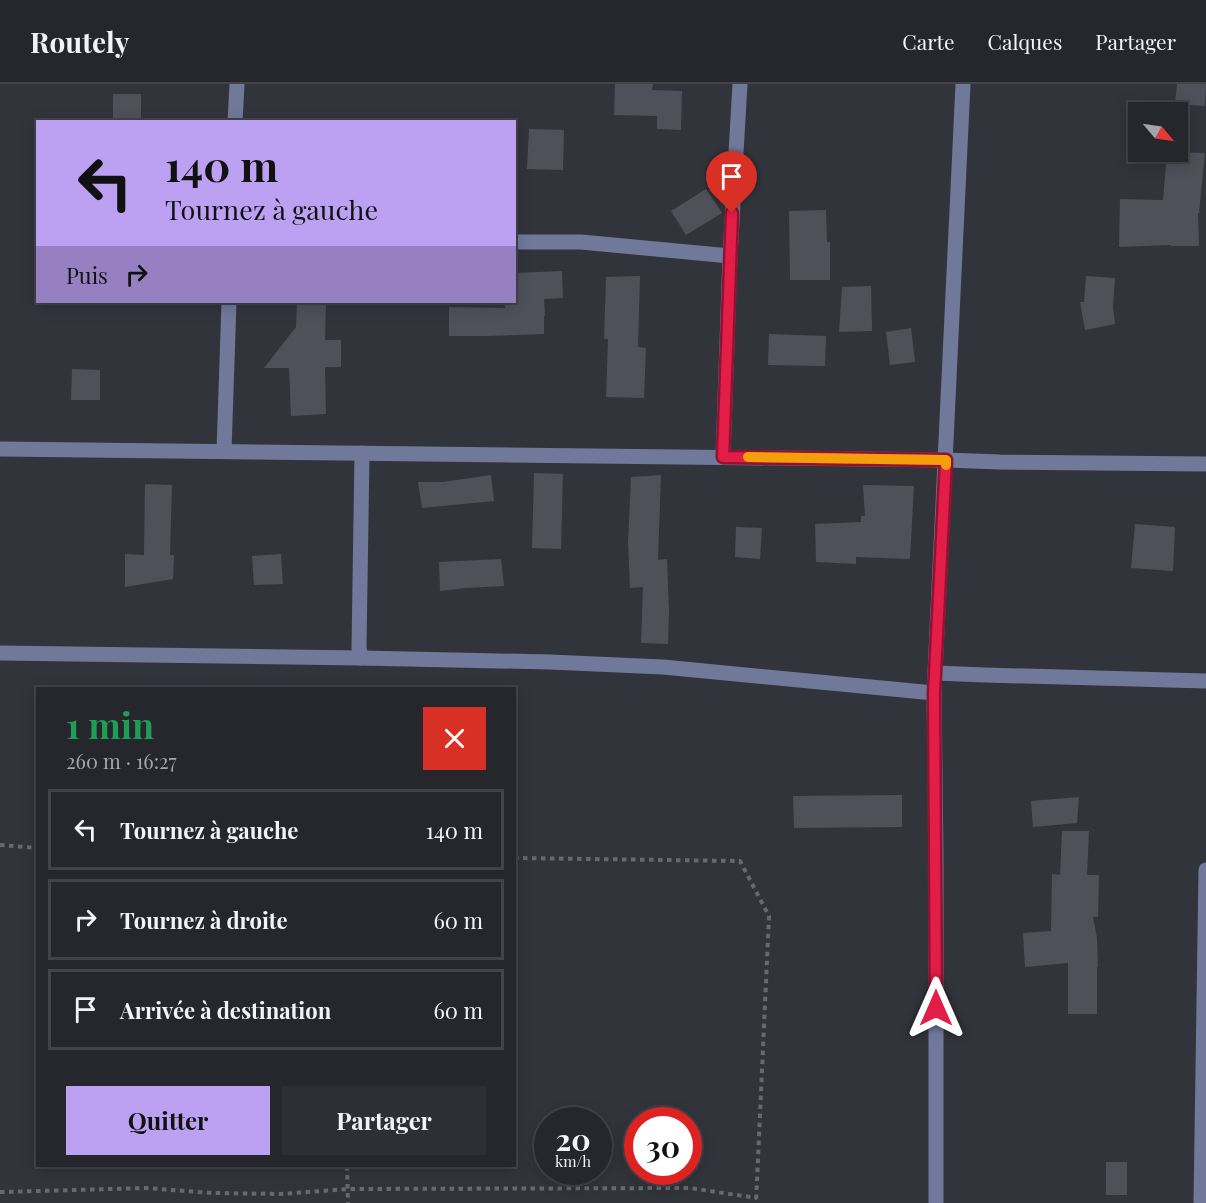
<!DOCTYPE html>
<html lang="fr">
<meta charset="utf-8">
<style>
body{margin:0;font-family:"Playfair Display",serif;background:#2e2f35;color:#f1f3f6;height:100vh;display:flex;flex-direction:column;font-size:22px;white-space:nowrap}
*{box-sizing:border-box;margin:0}
p{font-size:20px;color:#a4a5aa}
.icon{flex:none;width:33px;height:33px;fill:none;stroke:currentColor;stroke-width:2;stroke-linecap:round;stroke-linejoin:round}
.map{position:relative;flex:1;overflow:hidden}
.sheet{position:absolute;left:36px;top:603px;width:480px;height:480px;display:flex;flex-direction:column;background:#26272d;border-radius:0px;box-shadow:0 3px 15px #0003,0 0 0 2px #424449}
.sheet>*{flex:none}
.top-card{position:absolute;left:36px;top:36px;width:480px;height:183px;border-radius:0px;box-shadow:0 3px 15px #0003,0 0 0 2px #424449;background:#bca0f2;color:#111;overflow:hidden}
.needle{width:39px;rotate:119deg}
.controls{position:absolute;left:1128px;top:18px;display:grid;gap:12px}
.controls a{display:grid;place-items:center;width:60px;height:60px;border-radius:0px;background:#26272d;box-shadow:0 3px 15px #0003,0 0 0 2px #424449;font-size:30px}
.speed{position:absolute;left:534px;top:1023px;display:flex;gap:12px;font-size:30px;font-weight:700;text-align:center}
.speed>*{display:grid;place-content:center;width:78px;height:78px;border-radius:50%;background:#26272d;box-shadow:0 3px 15px #0003,0 0 0 2px #424449;line-height:1}
.speed small{font-size:15px;font-weight:400}
.speed .limit{border:9px solid #d22;background:#fff;color:#111}
.pin{position:absolute;display:grid;place-items:center;width:51px;height:51px;color:#fff;margin:-62px -26px;border-radius:50% 50% 50% 0;rotate:-45deg;box-shadow:0 0 6px #0007}
.pin .icon{rotate:45deg}
.me{position:absolute;width:66px;margin:-33px;rotate:0deg;stroke-linejoin:round;filter:drop-shadow(0 0 4px #0008)}
.turn{display:flex;align-items:center;gap:21px;height:126px;padding:0 30px;font-size:27px}
.turn .icon{width:78px;height:78px;stroke-width:2.5}
.turn b{display:block;font-size:42px;line-height:51px}
.then{display:flex;align-items:center;height:57px;padding:0 30px;background:#0003;gap:12px;font-size:22px}
.round{display:grid;place-items:center;flex:none;width:63px;height:63px;border-radius:0px;background:#2e2f35}
.summary{display:flex;align-items:center;justify-content:space-between;height:102px;padding:0 30px}
h1{font-size:36px;font-weight:700;line-height:45px;color:#1e9e55}
.primary-button{display:flex;gap:12px;margin-top:auto;padding:12px 30px}
.primary-button a{flex:1;height:69px;border-radius:0px;background:#bca0f2;color:#111;font-size:24px;font-weight:700;line-height:69px;text-align:center}
.primary-button a+a{background:#2e2f35;color:#f1f3f6}
ul{padding:0;list-style:none}
li{display:flex;align-items:center;gap:18px;height:81px;margin:0 12px 9px;padding:0 18px;border:3px solid #424449;border-radius:0px}
li div{flex:1}
li b{display:block;font-size:22px}
li em{font-style:normal}
header{display:flex;align-items:center;gap:36px;box-sizing:border-box;height:84px;padding:0 30px;background:#26272d;border-bottom:2px solid #424449}
header strong{font-size:28px}
nav{display:flex;gap:33px;margin-inline-start:auto;font-size:21px}
.map>svg:first-child{display:block}
.building{fill:#4f515a}
.lines{fill:none;stroke-linecap:round;stroke-linejoin:round}
.path{stroke:#676970;stroke-width:4;stroke-dasharray:4.5 4.5;stroke-linecap:butt}
.minor{stroke:#71799b;stroke-width:15}
.route-casing{stroke:#92132f;stroke-width:15}
.route{stroke:#e11d48;stroke-width:10}
.slow{stroke:#f59e0b;stroke-width:10}
</style>
<header>
<strong>Routely</strong>
<nav><a>Carte</a><a>Calques</a><a>Partager</a></nav>
</header>
<div class="map">
<svg width="1206" height="1119" viewBox="0 0 1206 1119">
<rect width="100%" height="100%" fill="#32343c"/>
<!-- building -->
<g class="building">
<polygon points="615,0 653,0 652,6 682,7 681,46 657,45 657,32 614,31"/>
<polygon points="1177,0 1206,0 1205,22 1175,20"/>
<rect x="113" y="10" width="28" height="28"/>
<polygon points="529,45 564,46 563,86 527,85"/>
<polygon points="1167,68 1205,69 1199,129 1198,129 1199,162 1171,162 1171,161 1119,163 1120,115 1163,116"/>
<polygon points="706,105 722,129 686,151 671,127"/>
<polygon points="826,126 827,158 830,158 830,196 790,196 789,127"/>
<polygon points="562,187 563,214 544,215 545,231 544,232 544,250 488,252 449,252 449,223 505,224 504,218 514,218 514,189"/>
<polygon points="640,192 638,263 646,264 644,314 606,313 608,255 604,255 606,193"/>
<polygon points="1086,192 1115,194 1113,223 1115,240 1085,246 1080,218 1084,218"/>
<polygon points="871,202 872,247 839,248 842,203"/>
<polygon points="297,218 326,218 325,256 341,256 341,283 325,283 326,330 291,332 289,284 264,284 296,243"/>
<polygon points="911,244 915,278 890,281 886,248"/>
<polygon points="769,250 826,252 825,282 768,281"/>
<polygon points="72,285 100,286 100,316 71,316"/>
<polygon points="534,389 563,390 561,465 532,464"/>
<polygon points="491,391 494,417 422,424 418,398 443,398"/>
<polygon points="661,391 658,476 667,475 669,526 668,560 641,559 643,503 630,504 628,458 631,393"/>
<polygon points="145,400 172,401 170,471 174,471 173,495 125,503 125,470 144,471"/>
<polygon points="863,401 914,402 910,475 856,473 856,480 816,478 815,440 861,438 861,432 865,432"/>
<polygon points="1135,440 1175,443 1173,487 1131,484"/>
<polygon points="736,443 762,444 760,475 735,473"/>
<polygon points="281,470 283,500 254,501 252,472"/>
<polygon points="501,475 504,502 466,504 440,507 439,478"/>
<polygon points="902,711 902,743 794,744 793,712"/>
<polygon points="1079,713 1077,739 1033,743 1031,717"/>
<polygon points="1062,747 1089,747 1087,791 1099,791 1098,833 1093,833 1097,854 1098,883 1097,883 1097,930 1068,930 1068,879 1025,883 1023,849 1051,847 1052,790 1060,791"/>
<rect x="1106" y="1078" width="21" height="33"/>
</g>
<g class="lines">
<!-- path -->
<g class="path">
<polyline points="0,761 38,764"/>
<polyline points="514,774 740,777 769,832 756,1119"/>
<polyline points="347,1082 348,1119"/>
<polyline points="0,1108 146,1104 212,1109 281,1110 348,1105 690,1104 757,1114"/>
</g>
<!-- minor -->
<g class="minor">
<polyline points="235,38 237,0"/>
<polyline points="514,158 581,158 730,172"/>
<polyline points="0,365 946,376 1000,378 1206,380"/>
<polyline points="224,367 229,218"/>
<polyline points="723,373 730,172 740,0"/>
<polyline points="0,569 361,574 550,578 663,583 934,609"/>
<polyline points="361,574 359,564 362,369"/>
<polyline points="936,589 985,591 1206,597"/>
<polyline points="936,1119 936,774 934,609 963,0"/>
<polyline points="1201,1119 1206,786"/>
</g>
</g>
<g class="lines">
<!-- route casing -->
<g class="route-casing">
<polyline id="route" points="732,129 723,373 946,376 934,609 936,924"/>
</g>
<!-- route -->
<use href="#route" class="route"/>
<!-- slow -->
<polyline class="slow" points="748,373 946,376 946,381"/>
</g>
</svg>
<div class="controls">
<a><svg class="needle" viewBox="-14 -14 28 28"><path d="M0-13l5 13h-10z" fill="#e53935"/><path d="M0 13l5-13h-10z" fill="#a4a5aa"/></svg></a>
</div>
<div class="speed"><div>20<small>km/h</small></div><div class="limit">30</div></div>
<div class="pin" style="left:732px;top:129px;background:#d93025"><svg class="icon" aria-label="arrive" viewBox="0 0 24 24"><path d="M6 21V4h12l-3 4 3 4H6"/></svg></div>
<svg class="me" style="left:936px;top:924px" viewBox="-20 -20 40 40"><path d="M0-17L14 15 0 8-14 15z" fill="#e11d48" stroke="#fff" stroke-width="4"/></svg>
<div class="top-card">
<div class="turn"><svg class="icon" aria-label="left" viewBox="0 0 24 24"><path d="M17 20v-9H6M10 6l-5 5 5 5"/></svg><div><b>140 m</b>Tournez à gauche</div></div>
<div class="then">Puis<svg class="icon" aria-label="right" viewBox="0 0 24 24"><path d="M7 20v-9h11M14 6l5 5-5 5"/></svg></div>
</div>
<section class="sheet">
<div class="summary"><div><h1>1 min</h1><p>260 m · 16:27</p></div><a class="round" style="background:#d93025;color:#fff"><svg class="icon" aria-label="close" viewBox="0 0 24 24"><path d="M6 6l12 12M18 6L6 18"/></svg></a></div>
<ul>
<li><svg class="icon" aria-label="left" viewBox="0 0 24 24"><path d="M17 20v-9H6M10 6l-5 5 5 5"/></svg><div><b>Tournez à gauche</b></div><em>140 m</em></li>
<li><svg class="icon" aria-label="right" viewBox="0 0 24 24"><path d="M7 20v-9h11M14 6l5 5-5 5"/></svg><div><b>Tournez à droite</b></div><em>60 m</em></li>
<li><svg class="icon" aria-label="arrive" viewBox="0 0 24 24"><path d="M6 21V4h12l-3 4 3 4H6"/></svg><div><b>Arrivée à destination</b></div><em>60 m</em></li>
</ul>
<div class="primary-button"><a>Quitter</a><a>Partager</a></div>
</section>
</div>
